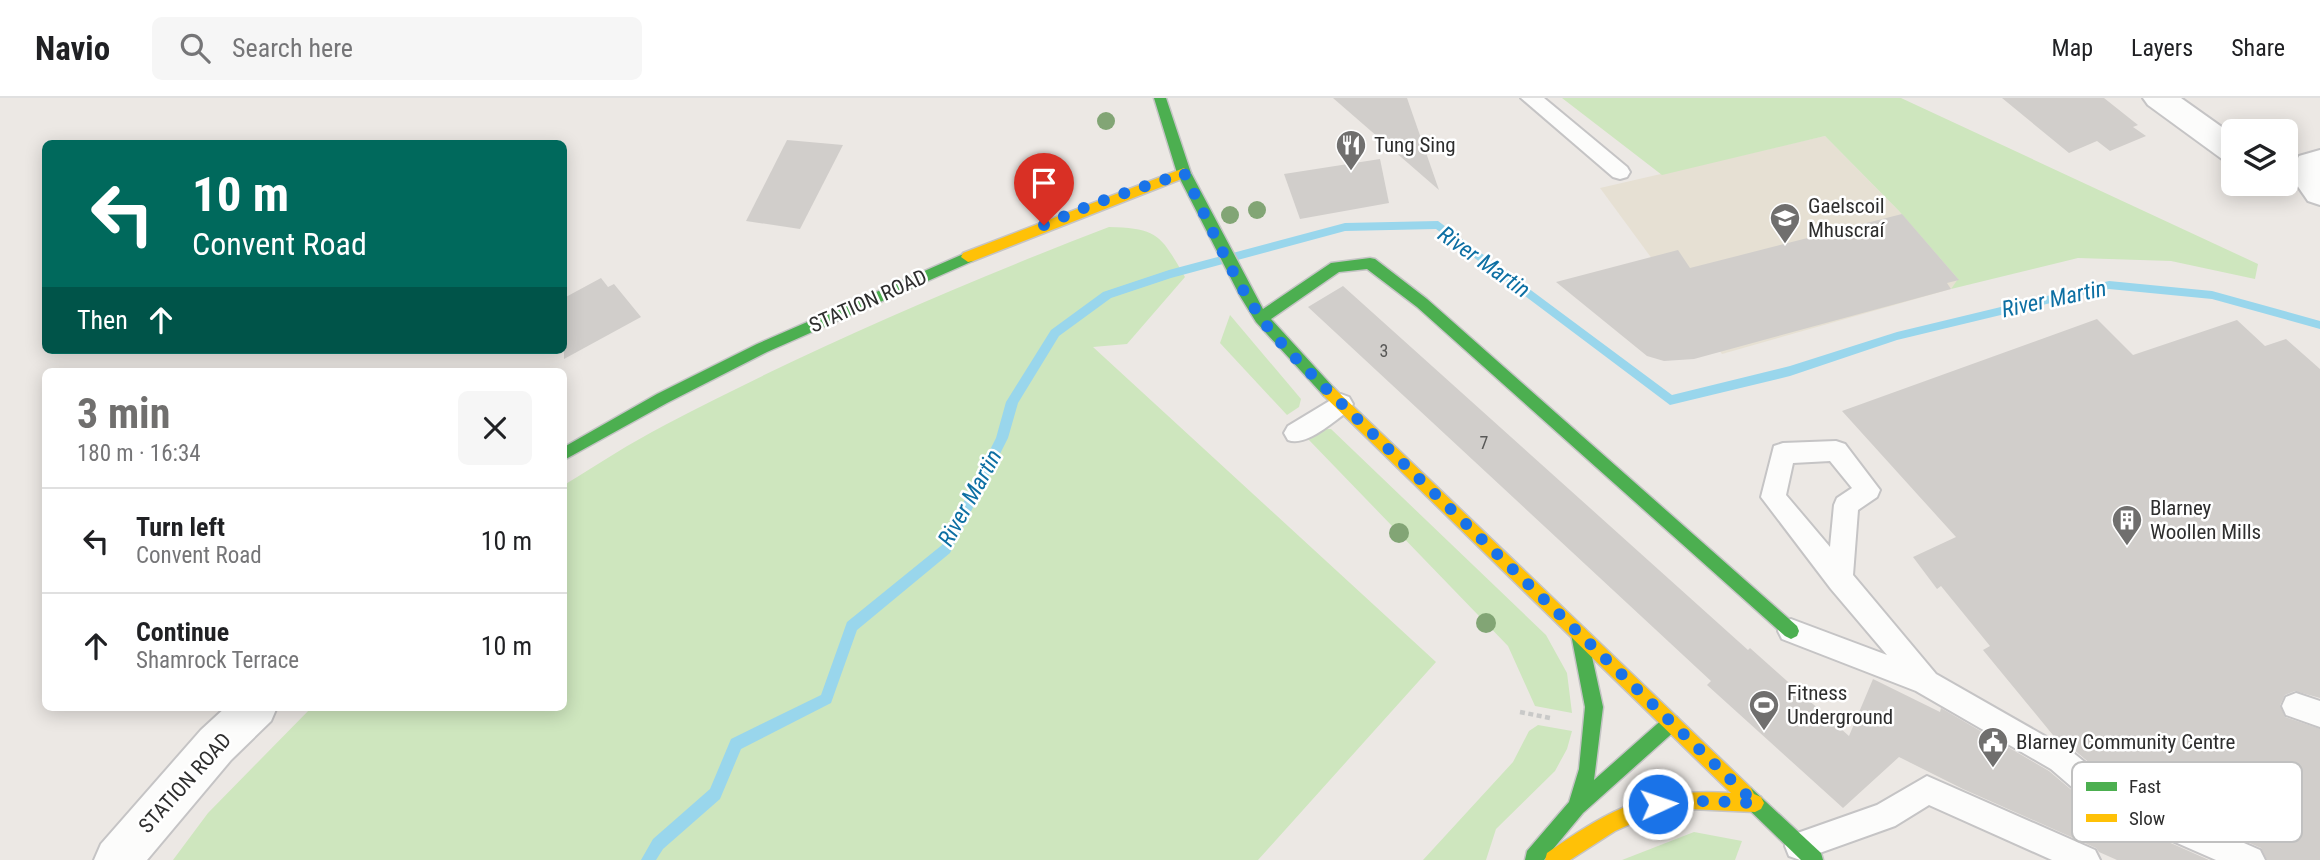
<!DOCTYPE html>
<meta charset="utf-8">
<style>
body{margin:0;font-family:"Roboto Condensed",sans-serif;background:#f6f6f6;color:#202124;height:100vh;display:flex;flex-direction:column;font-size:26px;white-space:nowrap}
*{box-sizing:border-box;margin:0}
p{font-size:23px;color:#757577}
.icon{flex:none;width:38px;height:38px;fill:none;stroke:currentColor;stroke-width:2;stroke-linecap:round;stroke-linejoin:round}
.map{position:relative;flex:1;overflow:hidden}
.sheet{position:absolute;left:42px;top:270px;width:525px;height:343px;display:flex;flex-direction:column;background:#fff;border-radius:10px;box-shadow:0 4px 18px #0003}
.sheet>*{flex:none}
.guide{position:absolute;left:42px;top:42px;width:525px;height:214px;border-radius:10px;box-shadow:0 4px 18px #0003;background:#00695c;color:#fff;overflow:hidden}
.fabs{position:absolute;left:2221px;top:21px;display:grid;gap:14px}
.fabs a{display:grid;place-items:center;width:77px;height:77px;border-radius:10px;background:#fff;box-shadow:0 4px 18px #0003;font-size:35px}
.pin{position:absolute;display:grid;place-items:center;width:60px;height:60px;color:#fff;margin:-72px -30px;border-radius:50% 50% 50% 0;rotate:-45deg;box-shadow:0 0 7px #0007}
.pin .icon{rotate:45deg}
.me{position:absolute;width:77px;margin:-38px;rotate:87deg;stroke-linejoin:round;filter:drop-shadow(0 0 5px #0008)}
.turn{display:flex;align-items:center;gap:24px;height:147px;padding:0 35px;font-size:32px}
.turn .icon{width:91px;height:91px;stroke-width:2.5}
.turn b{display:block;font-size:49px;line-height:60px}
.then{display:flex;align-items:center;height:66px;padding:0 35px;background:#0003;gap:14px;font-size:26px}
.round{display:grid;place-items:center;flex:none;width:74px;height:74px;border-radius:10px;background:#f6f6f6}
.head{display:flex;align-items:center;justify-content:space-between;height:119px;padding:0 35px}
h1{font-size:42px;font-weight:700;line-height:52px;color:#706f6e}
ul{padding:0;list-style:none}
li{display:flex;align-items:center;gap:21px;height:105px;padding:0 35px;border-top:2px solid #e0e0e0}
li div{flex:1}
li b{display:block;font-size:26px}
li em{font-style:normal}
header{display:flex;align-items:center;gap:42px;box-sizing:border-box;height:98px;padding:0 35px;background:#fff;border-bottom:2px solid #e0e0e0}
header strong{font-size:33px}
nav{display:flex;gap:38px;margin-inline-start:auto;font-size:24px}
.search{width:490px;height:63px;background:#f6f6f6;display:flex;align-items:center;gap:18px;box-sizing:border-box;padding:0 24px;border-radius:10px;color:#757577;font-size:26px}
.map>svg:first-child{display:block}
.education{fill:#e6e0d3}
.green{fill:#cee6be}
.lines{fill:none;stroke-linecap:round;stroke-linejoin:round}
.stream{fill:#99d6ec;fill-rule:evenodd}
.building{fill:#d1cecb}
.lane-casing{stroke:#c5c4c5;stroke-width:4}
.street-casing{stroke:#c5c4c5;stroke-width:4}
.fast-casing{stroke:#c5c4c5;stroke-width:3}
.slow-casing{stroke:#c5c4c5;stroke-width:3}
.path{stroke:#c9c9c8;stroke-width:4.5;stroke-dasharray:5 3.5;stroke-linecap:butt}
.lane{fill:#fcfcfb;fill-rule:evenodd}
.street{fill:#fcfcfb;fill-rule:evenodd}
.fast{fill:#4caf50;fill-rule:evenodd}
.slow{fill:#ffc107;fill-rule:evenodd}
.tree{fill:#82a575}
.route{stroke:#1a73e8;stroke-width:12;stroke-dasharray:0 21.6}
.labels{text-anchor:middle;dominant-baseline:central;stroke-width:5;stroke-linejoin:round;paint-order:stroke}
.number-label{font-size:18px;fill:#585857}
.poi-label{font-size:21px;fill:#2e2e2e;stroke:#fff;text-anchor:start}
.street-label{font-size:21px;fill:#2e2e2e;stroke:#fff}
.water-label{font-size:23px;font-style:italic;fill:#0d6fa3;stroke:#fff}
.key{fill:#fff;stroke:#c0c0c0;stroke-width:2}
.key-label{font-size:19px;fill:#2e2e2e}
</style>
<header>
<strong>Navio</strong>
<div class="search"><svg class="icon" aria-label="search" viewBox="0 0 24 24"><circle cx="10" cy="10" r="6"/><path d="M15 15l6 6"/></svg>Search here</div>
<nav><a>Map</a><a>Layers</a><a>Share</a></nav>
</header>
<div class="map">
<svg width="2320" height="762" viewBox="0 0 2320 762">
<rect width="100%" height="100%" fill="#ece8e4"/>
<!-- education -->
<polygon class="education" points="1825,38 1899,113 1959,182 1951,191 1722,256 1600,90"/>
<!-- green -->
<g class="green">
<polygon points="1562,0 1901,0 2258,166 2255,181 2171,163 2078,160 1951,191 1958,181 1899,113 1825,38 1662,77"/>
<path d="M1109,129C1159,130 1161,138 1185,179L1127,246L1093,249L1436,564L1258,762H173L208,715L312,609H564V387C597,367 630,345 665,327C808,252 958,187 1109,129Z"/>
<polygon points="1230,217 1301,301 1299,309 1287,317 1220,245"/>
<polygon points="1321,331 1331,331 1546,537 1567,575 1572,615 1535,608 1508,548 1308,341"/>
<polygon points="1538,627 1572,633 1567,651 1555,673 1496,731 1486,762 1423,762 1513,664 1529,633"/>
<polygon points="1694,734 1742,743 1735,762 1622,762"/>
</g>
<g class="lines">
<!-- stream -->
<polygon class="stream" points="1438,123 1672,297 1790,268 1897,234 2109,183 2212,193 2320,223 2320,231 2212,201 2109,191 1897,242 1790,278 1670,307 1436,131 1345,133 1171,180 1111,200 1059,238 1018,305 1008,340 950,455 857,532 831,605 741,651 720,701 663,751 656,762 641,762 653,741 710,691 731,641 821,597 847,524 942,447 996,340 1006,304 1051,232 1103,194 1169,172 1345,125"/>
</g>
<!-- building -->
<g class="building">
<polygon points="1333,0 1407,0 1439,92"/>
<polygon points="2002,0 2104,0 2138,27 2133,29 2146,38 2110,53 2097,43 2069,55"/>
<polygon points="787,42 843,47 800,131 746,123"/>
<polygon points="1380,61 1389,105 1300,121 1284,76"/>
<polygon points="1902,116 1959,182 1947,185 1951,191 1694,261 1664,263 1647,258 1556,184 1678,152 1690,170"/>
<polygon points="601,180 608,189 614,186 641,219 564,261 564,200"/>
<polygon points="1343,188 1748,552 1750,550 1849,638 1873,581 1940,614 1941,610 2049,673 2094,711 2209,762 2117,762 2099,754 2096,750 1963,691 1899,659 1843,710 1707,587 1711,583 1308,209"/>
<polygon points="2097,221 2133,257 2237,222 2265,248 2286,241 2320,271 2320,600 2295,593 2285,597 2280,607 2285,619 2320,631 2320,762 2267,762 2261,750 2116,687 2073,651 2057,642 1983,552 1990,548 1941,488 1937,491 1913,459 1956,439 1842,313"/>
</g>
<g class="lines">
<!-- lane casing -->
<g class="lane-casing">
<g id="lane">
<polygon points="1521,0 1544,0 1627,69 1630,74 1627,79 1620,81 1613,79"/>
<path d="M1341,296L1349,299L1353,306L1349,313C1333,323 1307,349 1288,342L1284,335L1288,328Z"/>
<path d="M1836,343L1845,346L1880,392L1877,399L1858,412L1853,477L1936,576L2071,653L2115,689L2260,752L2265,762H2216L2095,709L2051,671L1916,593L1782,541L1778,533L1782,525L1791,521L1887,557L1831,491L1761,399L1774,348L1783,345ZM1830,363L1852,390L1837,400L1834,407L1830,449L1786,397L1793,365Z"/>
<polygon points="2296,595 2320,603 2320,629 2286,617 2282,608 2286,599"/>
<polygon points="1927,678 2095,752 2100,762 2052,762 1929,707 1895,728 1800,762 1789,758 1785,748 1789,738 1877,707"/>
</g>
</g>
<!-- street casing -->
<g class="street-casing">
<g id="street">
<polygon points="2143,0 2181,0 2233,37 2233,64 2222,61 2148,7"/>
<polygon points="2320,52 2320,107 2308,103 2290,77 2299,58"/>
<polygon points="226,609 277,609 271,623 231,662 147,762 94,762 101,746 201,632"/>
</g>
</g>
<!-- fast casing -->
<g class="fast-casing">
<g id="fast">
<polygon points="1154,0 1166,0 1191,75 1263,211 1331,165 1370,160 1375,161 1427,201 1797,528 1799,533 1797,538 1791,541 1785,538 1417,209 1367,171 1339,174 1271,221 1334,290 1337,294 1334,298 1324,298 1256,224 1240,198 1177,75"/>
<polygon points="968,154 973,155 975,159 973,163 767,254 667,305 564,362 564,349 657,296 757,246"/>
<polygon points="1579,528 1585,531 1587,536 1603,609 1594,682 1665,619 1671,617 1677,619 1680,625 1677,631 1583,715 1544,762 1525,762 1527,753 1569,704 1579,671 1585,609 1571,536 1573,531"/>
<polygon points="1745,687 1751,690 1821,755 1823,762 1801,762 1739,702 1736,696 1739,690"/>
</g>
</g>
<!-- slow casing -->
<g class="slow-casing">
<g id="slow">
<polygon points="1184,70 1191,75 1189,78 973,163 968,164 961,159 963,155"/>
<path d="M1329,288L1334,290L1751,690L1754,696L1761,699L1764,705L1761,711L1755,714L1690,711L1653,716L1615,733L1570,762H1545L1547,755C1614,709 1647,690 1731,695L1324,298L1321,294L1324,290Z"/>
</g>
</g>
<!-- path -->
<polyline class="path" points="1520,614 1550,620"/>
<!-- lane -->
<use href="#lane" class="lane"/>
<!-- street -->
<use href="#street" class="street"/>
<!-- fast -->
<use href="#fast" class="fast"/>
<!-- slow -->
<use href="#slow" class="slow"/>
</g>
<!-- trees -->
<g class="tree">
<circle cx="1106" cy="23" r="9"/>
<circle cx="1257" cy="112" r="9"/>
<circle cx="1230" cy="117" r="9"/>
<circle cx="1399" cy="435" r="10"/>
<circle cx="1486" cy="525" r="10"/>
</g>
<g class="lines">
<!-- route -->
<path class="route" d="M1044,127L1093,106L1184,75C1208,122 1229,173 1259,217C1276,242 1299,263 1320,285L1755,705L1705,703L1658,706"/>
</g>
<!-- icons -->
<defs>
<g id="restaurant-pin" transform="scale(1.575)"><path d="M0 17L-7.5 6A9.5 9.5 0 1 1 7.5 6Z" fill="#706f6e" stroke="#fff"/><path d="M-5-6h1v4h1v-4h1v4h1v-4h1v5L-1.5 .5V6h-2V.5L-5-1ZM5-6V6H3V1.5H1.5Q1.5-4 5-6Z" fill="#fff"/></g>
<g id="school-pin" transform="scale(1.575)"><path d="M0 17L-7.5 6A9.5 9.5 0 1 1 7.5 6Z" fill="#706f6e" stroke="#fff"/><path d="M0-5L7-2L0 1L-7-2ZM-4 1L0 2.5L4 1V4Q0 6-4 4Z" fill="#fff"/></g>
<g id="building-pin" transform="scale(1.575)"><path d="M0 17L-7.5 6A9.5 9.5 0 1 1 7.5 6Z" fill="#706f6e" stroke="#fff"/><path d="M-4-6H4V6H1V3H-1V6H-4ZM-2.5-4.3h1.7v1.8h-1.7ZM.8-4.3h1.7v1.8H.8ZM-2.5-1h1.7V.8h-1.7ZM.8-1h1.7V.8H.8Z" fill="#fff"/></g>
<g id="stadium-pin" transform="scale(1.575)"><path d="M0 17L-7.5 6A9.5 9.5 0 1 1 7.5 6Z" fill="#706f6e" stroke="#fff"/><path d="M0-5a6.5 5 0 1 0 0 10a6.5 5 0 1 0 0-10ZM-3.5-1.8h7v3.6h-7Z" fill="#fff"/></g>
<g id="civic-pin" transform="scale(1.575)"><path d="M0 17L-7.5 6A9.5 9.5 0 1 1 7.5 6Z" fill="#706f6e" stroke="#fff"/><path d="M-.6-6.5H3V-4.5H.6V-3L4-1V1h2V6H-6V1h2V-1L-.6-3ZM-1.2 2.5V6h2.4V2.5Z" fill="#fff"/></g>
</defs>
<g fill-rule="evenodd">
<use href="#restaurant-pin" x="1351" y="47"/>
<use href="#school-pin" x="1785" y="120"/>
<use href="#building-pin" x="2127" y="422"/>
<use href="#stadium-pin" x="1764" y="607"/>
<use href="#civic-pin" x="1993" y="644"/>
</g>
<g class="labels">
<!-- number labels -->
<g class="number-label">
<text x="1384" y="252">3</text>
<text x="1484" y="344">7</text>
</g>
<!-- poi labels -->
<g class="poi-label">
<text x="1374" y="47">Tung Sing</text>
<text x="1808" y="108">Gaelscoil<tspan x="1808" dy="24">Mhuscraí</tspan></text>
<text x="2150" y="410">Blarney<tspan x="2150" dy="24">Woollen Mills</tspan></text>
<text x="1787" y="595">Fitness<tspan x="1787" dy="24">Underground</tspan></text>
<text x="2016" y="644">Blarney Community Centre</text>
</g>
<!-- street labels -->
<g class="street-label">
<text transform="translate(868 203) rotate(-24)">STATION ROAD</text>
<text transform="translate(185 685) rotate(-48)">STATION ROAD</text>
</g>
<!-- water labels -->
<g class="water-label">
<text transform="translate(1484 164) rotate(35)">River Martin</text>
<text transform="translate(2054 201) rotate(-12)">River Martin</text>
<text transform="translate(970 400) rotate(-61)">River Martin</text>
</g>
</g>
<!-- legend -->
<rect x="2072" y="664" width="230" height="80" rx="10" class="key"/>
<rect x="2086" y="684" width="31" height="9" fill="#4caf50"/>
<rect x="2086" y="716" width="31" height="8" fill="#ffc107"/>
<g class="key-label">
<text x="2129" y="695">Fast</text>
<text x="2129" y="727">Slow</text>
</g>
</svg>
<div class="fabs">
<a><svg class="icon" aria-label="layers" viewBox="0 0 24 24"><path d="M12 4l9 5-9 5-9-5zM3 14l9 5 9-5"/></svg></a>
</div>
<div class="pin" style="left:1044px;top:127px;background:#d93025"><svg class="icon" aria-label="arrive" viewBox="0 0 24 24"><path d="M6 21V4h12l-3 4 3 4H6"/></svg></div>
<svg class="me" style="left:1658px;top:706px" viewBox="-20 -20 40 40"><circle r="17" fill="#1a73e8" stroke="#fff" stroke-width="3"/><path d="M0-11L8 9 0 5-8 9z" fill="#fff"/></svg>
<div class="guide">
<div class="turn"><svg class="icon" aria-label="left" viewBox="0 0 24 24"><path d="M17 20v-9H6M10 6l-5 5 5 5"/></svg><div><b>10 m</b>Convent Road</div></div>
<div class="then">Then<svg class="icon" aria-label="ahead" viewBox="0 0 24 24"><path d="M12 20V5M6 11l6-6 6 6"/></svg></div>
</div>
<section class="sheet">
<div class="head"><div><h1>3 min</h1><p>180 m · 16:34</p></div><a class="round"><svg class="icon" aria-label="close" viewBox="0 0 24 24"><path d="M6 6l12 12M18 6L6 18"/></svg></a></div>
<ul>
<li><svg class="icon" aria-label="left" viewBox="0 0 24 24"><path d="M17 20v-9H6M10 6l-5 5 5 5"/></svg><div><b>Turn left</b><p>Convent Road</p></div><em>10 m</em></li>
<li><svg class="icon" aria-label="ahead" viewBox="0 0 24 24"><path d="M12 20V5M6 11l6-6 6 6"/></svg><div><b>Continue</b><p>Shamrock Terrace</p></div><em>10 m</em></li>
</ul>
</section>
</div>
